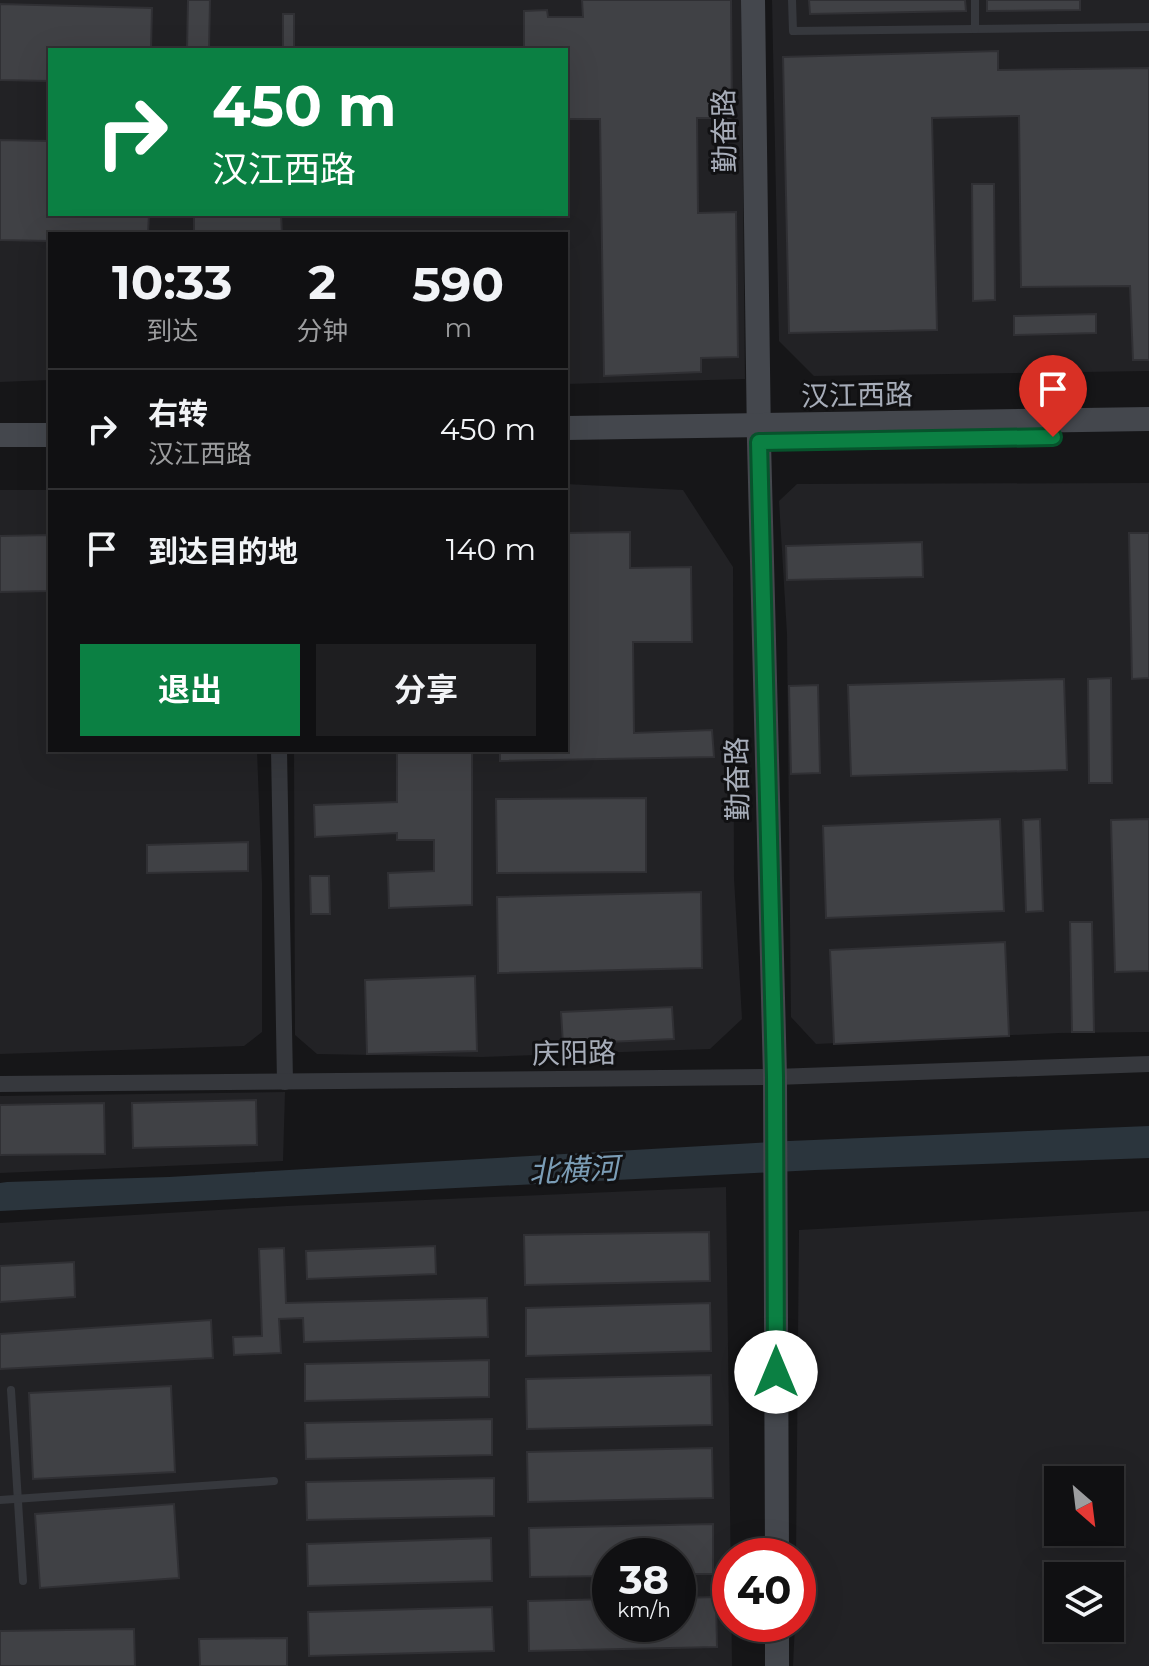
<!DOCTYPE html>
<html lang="zh">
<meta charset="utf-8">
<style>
body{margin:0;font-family:Montserrat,"Noto Sans SC",sans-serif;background:#1e1e20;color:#f1f3f6;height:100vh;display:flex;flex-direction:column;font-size:30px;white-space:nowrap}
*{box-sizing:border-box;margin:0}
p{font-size:26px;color:#9c9d9f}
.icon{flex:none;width:44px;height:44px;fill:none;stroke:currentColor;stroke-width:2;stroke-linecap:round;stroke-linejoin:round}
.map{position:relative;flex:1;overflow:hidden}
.drawer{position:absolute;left:48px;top:232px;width:520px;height:520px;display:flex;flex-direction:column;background:#101012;border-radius:0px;box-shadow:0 8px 32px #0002,0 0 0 2px #303032}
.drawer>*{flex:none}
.hud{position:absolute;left:48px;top:48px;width:520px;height:168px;border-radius:0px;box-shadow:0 8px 32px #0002,0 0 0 2px #303032;background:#0b8043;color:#fff;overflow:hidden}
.needle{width:52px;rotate:152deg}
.buttons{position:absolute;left:1044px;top:1466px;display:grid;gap:16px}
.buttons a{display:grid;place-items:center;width:80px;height:80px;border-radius:0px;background:#101012;box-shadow:0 8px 32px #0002,0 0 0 2px #303032;font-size:40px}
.speed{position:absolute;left:592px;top:1538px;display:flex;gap:16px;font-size:40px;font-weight:700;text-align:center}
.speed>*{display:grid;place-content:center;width:104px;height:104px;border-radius:50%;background:#101012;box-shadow:0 8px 32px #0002,0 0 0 2px #303032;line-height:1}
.speed small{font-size:20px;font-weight:400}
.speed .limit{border:12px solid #d22;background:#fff;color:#111}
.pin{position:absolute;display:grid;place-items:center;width:68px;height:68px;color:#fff;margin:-82px -34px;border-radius:50% 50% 50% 0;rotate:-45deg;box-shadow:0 0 8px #0007}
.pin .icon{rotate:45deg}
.me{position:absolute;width:88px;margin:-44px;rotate:0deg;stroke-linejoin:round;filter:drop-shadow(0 0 6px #0008)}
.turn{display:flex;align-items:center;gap:28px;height:168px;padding:0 32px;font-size:36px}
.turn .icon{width:104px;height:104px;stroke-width:2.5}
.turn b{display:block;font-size:56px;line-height:68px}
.eta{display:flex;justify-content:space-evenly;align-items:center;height:136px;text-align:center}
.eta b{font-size:48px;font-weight:700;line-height:56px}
.primary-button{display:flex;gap:16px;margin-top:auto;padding:16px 32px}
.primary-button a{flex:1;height:92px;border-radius:0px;background:#0b8043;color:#fff;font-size:32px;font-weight:700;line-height:92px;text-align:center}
.primary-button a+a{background:#1e1e20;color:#f1f3f6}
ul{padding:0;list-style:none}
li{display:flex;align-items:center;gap:24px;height:120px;padding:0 32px;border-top:2px solid #303032}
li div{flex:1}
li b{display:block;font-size:30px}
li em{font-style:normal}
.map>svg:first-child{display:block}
.built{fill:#222225;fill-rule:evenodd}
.water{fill:#2b353d}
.building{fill:#404145;stroke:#303034;stroke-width:2}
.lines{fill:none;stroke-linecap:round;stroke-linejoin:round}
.lane{stroke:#36383d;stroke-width:8}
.street{stroke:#36383d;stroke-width:16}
.secondary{stroke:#44474d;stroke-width:24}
.route-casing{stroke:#07532c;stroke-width:20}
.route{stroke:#0b8043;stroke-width:14}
.labels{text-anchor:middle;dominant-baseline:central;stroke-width:6;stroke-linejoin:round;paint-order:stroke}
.street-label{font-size:28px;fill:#a7adb9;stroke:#111113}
.water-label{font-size:30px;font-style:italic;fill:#7b9db6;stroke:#111113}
</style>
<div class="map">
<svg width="1149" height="1666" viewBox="0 0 1149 1666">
<rect width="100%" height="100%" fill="#161618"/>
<!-- built -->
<g class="built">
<path d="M0,0H741L745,379L566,384V234H50V380L0,382ZM50,50H566V214H50Z"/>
<polygon points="772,0 1149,0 1149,371 814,376 779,341"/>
<polygon points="1149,483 1149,1032 1059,1033 816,1044 791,1017 787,634 779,501 797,484"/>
<polygon points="566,484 683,490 733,567 734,878 742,1019 710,1049 482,1057 317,1054 295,1035 294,750 566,750"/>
<polygon points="0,490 50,490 50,750 257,750 262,883 262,1032 244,1046 0,1054"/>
<polygon points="285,1092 283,1161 0,1173 0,1096"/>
<path d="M726,1187L732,1666H0V1223L287,1206ZM610,1556H678V1624H610Z"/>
<path d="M1149,1211V1666H793L795,1624H798V1556H796L799,1230ZM1058,1480H1110V1532H1058ZM1058,1576H1110V1628H1058Z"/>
</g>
<!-- water -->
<polygon class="water" points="1149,1126 1149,1158 815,1170 0,1211 0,1183 7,1182 169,1177 789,1141"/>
<!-- building -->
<g class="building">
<polygon points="188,0 210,0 209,50 187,50"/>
<polygon points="582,0 731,0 732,118 697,118 698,213 736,212 738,357 701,358 701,372 604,376 600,119 566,119 566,50 524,50 524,11 547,10 548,17 583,17"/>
<polygon points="809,0 965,0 966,11 810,14"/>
<polygon points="987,0 1080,0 1080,10 987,11"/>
<polygon points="0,4 152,8 151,50 50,50 50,81 0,80"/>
<rect x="283" y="14" width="11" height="36"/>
<polygon points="998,51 998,70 1149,68 1149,360 1133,360 1130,286 1021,287 1019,116 932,118 937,330 789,333 783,57"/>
<polygon points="0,140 50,141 50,214 149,214 148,234 50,234 50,241 0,240"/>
<polygon points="972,184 994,184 995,300 973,301"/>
<polygon points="194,214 281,214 282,234 194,234"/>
<polygon points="1096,314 1096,333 1014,335 1014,316"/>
<polygon points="630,532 630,568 691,567 692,642 633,642 634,733 712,730 714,757 500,761 500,750 566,750 566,533"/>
<polygon points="1129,533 1149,533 1149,678 1132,679"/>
<polygon points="50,535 50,591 0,592 0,536"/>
<polygon points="922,542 923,577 787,580 786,546"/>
<polygon points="1111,678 1112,783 1089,783 1088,679"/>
<polygon points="1064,679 1067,770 851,776 848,685"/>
<polygon points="818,685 820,773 791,774 789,686"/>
<polygon points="397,750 472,750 472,905 389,908 388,873 434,871 434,840 397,840 397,833 315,837 314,805 397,802"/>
<polygon points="646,798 646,872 497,873 496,799"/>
<polygon points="1000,819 1004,911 826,918 823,826"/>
<polygon points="1040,819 1043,911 1026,912 1023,820"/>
<polygon points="1149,819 1149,971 1115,972 1111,820"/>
<polygon points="248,842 248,871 147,873 147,845"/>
<polygon points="310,876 329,876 330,914 311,914"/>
<polygon points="701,892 702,968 498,973 497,897"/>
<polygon points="1070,922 1092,922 1094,1032 1072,1032"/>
<polygon points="1005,942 1009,1036 834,1044 830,950"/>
<polygon points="475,976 477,1051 367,1054 365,980"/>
<polygon points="672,1007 674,1039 563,1044 561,1012"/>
<polygon points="256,1100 257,1145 133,1148 132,1103"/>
<polygon points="104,1103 105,1154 0,1155 0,1105"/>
<polygon points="709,1232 710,1281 525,1285 524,1235"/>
<polygon points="435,1246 436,1274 307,1279 306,1251"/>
<polygon points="284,1248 286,1303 487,1298 488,1337 304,1342 303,1318 279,1319 281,1353 234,1355 233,1337 262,1336 259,1249"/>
<polygon points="74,1262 75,1297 0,1302 0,1266"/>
<polygon points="710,1303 711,1351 526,1356 526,1308"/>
<polygon points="211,1320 213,1358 0,1369 0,1334"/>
<polygon points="489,1360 489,1397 305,1401 305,1364"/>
<polygon points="711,1375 712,1425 527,1429 526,1379"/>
<polygon points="171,1386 175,1472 33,1479 29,1393"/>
<polygon points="492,1419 492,1455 306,1459 305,1423"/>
<polygon points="712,1448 713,1498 528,1502 527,1452"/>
<polygon points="494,1478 494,1516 307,1520 306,1482"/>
<polygon points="174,1504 179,1578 40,1588 35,1514"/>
<polygon points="713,1524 713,1574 678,1574 678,1556 610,1556 610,1576 530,1577 529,1528"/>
<polygon points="491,1538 492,1581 308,1586 307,1544"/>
<polygon points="716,1597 717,1647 529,1651 528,1601 610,1599 610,1624 678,1624 678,1598"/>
<polygon points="492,1607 494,1651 309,1656 308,1612"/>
<polygon points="134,1629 135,1666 0,1666 0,1631"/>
<polygon points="287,1638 287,1666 200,1666 199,1639"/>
</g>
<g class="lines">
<!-- lane -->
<g class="lane">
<polyline points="792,0 793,31 1149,27"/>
<polyline points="975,0 975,29"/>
<polyline points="11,1390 23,1581"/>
<polyline points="0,1500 274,1481"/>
</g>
<!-- street -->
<g class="street">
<polyline points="279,750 285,1082"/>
<polyline points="0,1084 775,1077 1149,1064"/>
</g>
<!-- secondary -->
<g class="secondary">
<polyline points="753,0 759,442 775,1077 777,1556"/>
<polyline points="566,428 1149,419"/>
<polyline points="0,435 50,435"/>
<polyline points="777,1624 777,1666"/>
</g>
</g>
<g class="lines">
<!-- route casing -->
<g class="route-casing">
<polyline id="route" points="776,1372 775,1077 759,442 1053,437"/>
</g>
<!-- route -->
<use href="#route" class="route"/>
</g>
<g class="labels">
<!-- street labels -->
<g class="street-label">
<text transform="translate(724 131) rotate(-91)">勤奋路</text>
<text transform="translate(857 395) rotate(-1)">汉江西路</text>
<text transform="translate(737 779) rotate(-91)">勤奋路</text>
<text transform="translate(574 1053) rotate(-1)">庆阳路</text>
</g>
<!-- water labels -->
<g class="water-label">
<text transform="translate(574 1170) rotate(-3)">北横河</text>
</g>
</g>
</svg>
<div class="buttons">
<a><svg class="needle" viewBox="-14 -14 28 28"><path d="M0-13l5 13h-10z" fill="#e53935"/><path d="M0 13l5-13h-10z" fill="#9c9d9f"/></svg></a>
<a><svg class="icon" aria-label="layers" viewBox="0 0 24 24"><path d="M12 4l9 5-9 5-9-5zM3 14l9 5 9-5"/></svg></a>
</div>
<div class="speed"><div>38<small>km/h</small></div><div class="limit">40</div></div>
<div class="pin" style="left:1053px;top:437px;background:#d93025"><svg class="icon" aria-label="arrive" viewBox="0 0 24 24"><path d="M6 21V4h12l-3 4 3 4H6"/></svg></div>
<svg class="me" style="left:776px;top:1372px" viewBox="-20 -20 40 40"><circle r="19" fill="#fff"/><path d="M0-13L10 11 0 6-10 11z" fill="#0b8043"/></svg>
<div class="hud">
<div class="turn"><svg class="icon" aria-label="right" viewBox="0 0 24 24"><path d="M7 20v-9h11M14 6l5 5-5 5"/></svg><div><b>450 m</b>汉江西路</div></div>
</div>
<section class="drawer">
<div class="eta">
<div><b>10:33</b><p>到达</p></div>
<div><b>2</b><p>分钟</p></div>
<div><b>590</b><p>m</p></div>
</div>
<ul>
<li><svg class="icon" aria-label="right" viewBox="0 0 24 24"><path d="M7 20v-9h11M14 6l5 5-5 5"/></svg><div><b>右转</b><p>汉江西路</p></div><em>450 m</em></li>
<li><svg class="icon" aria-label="arrive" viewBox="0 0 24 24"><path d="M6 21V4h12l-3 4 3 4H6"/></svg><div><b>到达目的地</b></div><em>140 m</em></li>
</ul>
<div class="primary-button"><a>退出</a><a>分享</a></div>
</section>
</div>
